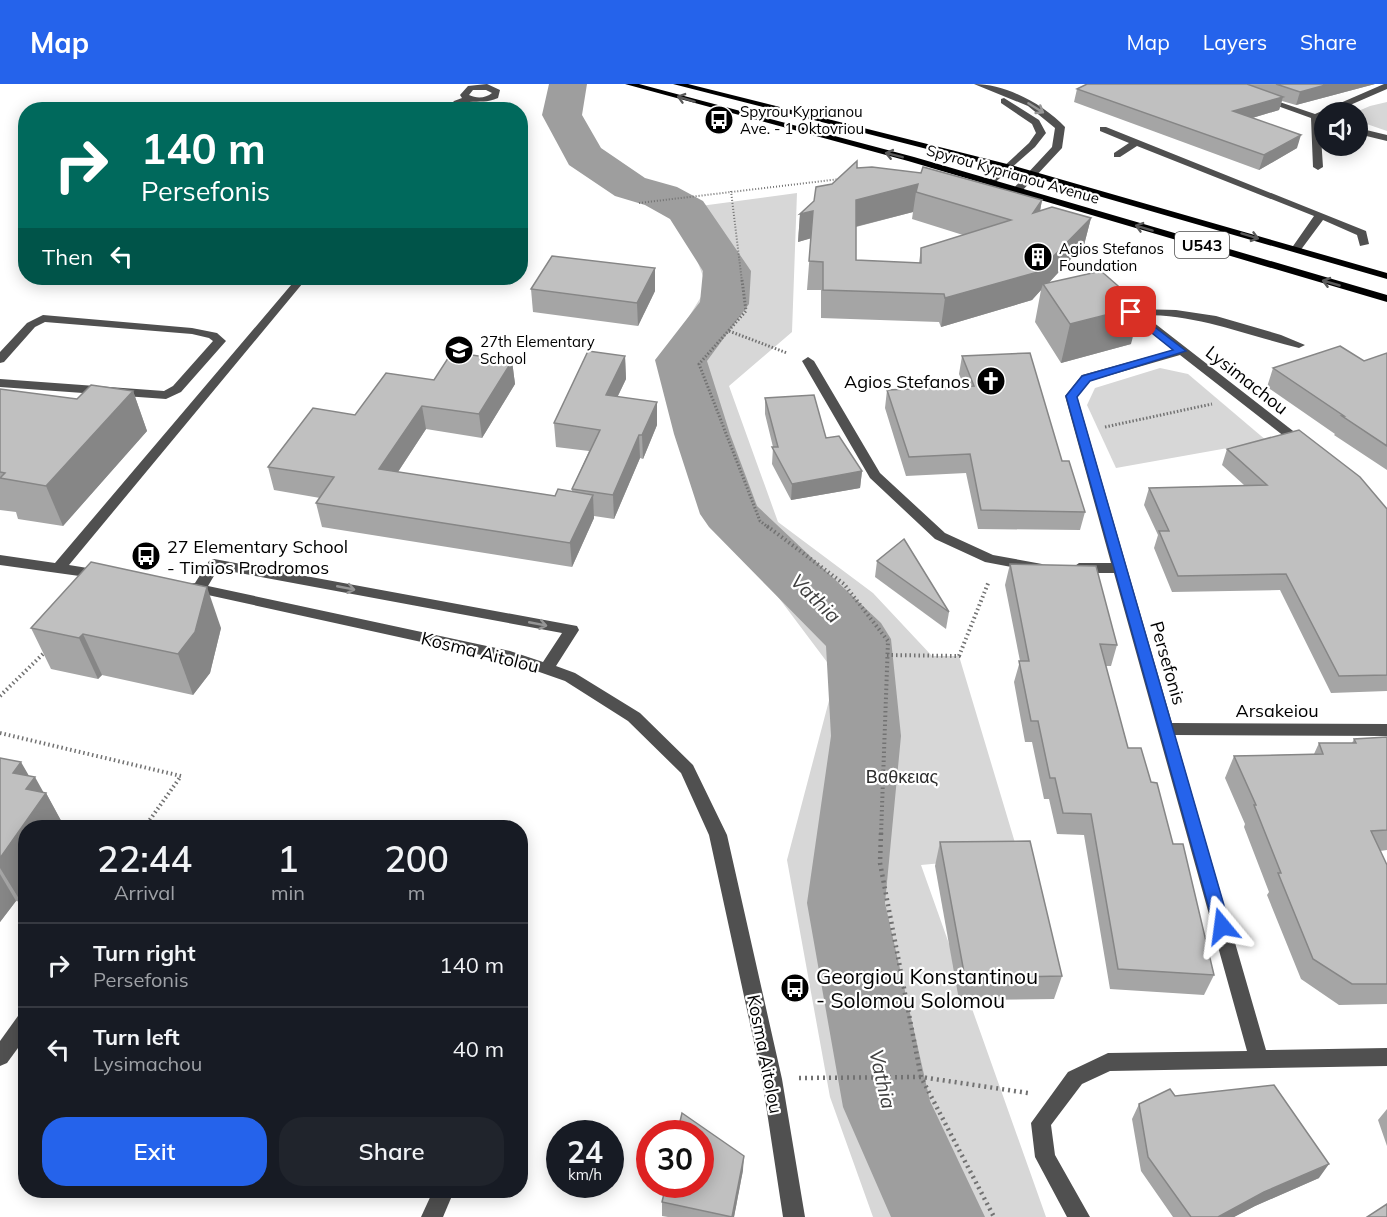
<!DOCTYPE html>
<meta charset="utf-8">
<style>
body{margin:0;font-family:Mulish,sans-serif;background:#20242c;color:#f1f3f6;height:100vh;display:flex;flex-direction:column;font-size:22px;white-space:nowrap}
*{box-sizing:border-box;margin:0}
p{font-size:20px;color:#9ea1a6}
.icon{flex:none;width:33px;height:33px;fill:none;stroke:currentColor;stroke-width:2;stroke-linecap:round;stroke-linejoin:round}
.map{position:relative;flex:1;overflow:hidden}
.details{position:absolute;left:18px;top:736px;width:510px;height:378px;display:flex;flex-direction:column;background:#171b24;border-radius:24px;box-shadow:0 3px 15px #0003}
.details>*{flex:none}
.top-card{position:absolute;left:18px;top:18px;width:510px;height:183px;border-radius:24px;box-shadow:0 3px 15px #0003;background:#00695c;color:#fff;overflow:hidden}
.tools{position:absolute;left:1314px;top:18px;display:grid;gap:12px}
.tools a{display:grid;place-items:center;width:54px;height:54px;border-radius:50%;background:#171b24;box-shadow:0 3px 15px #0003;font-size:30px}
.speed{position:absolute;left:546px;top:1036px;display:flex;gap:12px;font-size:30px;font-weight:700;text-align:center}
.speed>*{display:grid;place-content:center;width:78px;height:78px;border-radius:50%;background:#171b24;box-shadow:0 3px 15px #0003;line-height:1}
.speed small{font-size:15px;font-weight:400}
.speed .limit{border:9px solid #d22;background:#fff;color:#111}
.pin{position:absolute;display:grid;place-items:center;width:51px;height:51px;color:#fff;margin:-26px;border-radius:12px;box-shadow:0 3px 9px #0006}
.me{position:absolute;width:66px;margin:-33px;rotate:344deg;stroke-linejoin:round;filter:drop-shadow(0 0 4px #0008)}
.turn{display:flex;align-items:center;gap:21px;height:126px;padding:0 24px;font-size:27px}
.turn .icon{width:78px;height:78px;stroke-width:2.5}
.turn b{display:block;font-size:42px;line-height:51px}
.then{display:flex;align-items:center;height:57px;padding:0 24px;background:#0003;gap:12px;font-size:22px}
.eta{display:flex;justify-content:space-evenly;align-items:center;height:102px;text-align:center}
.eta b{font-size:36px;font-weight:600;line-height:42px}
.primary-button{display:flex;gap:12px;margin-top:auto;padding:12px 24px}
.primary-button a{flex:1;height:69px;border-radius:24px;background:#2563eb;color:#fff;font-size:24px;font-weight:600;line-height:69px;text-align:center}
.primary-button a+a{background:#20242c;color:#f1f3f6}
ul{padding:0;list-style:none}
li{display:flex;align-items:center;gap:18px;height:84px;padding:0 24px;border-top:2px solid #363941}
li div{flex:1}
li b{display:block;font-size:22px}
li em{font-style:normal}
header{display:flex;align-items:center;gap:36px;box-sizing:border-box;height:84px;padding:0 30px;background:#2563eb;color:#fff}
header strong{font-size:28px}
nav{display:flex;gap:33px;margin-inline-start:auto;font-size:21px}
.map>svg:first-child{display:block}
.green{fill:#d7d7d7}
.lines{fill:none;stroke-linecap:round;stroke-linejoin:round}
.river{fill:#9e9e9e;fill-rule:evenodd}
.path-far3{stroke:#727272;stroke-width:2;stroke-dasharray:1 2;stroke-linecap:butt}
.path-far2{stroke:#727272;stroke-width:3;stroke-dasharray:1.5 2;stroke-linecap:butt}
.path-far1{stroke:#727272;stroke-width:4;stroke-dasharray:1.5 3;stroke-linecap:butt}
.path{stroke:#727272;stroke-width:4.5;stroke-dasharray:2 4;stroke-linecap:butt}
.minor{fill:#505050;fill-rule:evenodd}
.major{fill:#000;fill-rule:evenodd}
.wall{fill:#a5a5a5;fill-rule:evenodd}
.shaded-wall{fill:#868686}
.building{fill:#c0c0c0;stroke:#868686;stroke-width:1.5;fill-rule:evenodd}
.oneway{stroke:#595959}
.oneway2{stroke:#969696}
.route{fill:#2563eb;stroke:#184099;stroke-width:1.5}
.labels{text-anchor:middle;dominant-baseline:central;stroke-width:4.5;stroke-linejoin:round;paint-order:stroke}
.far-poi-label{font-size:15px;fill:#000;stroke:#fff;text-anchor:start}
.far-street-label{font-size:15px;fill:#000;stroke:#fff}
.shield{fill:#fff;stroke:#4c4c4c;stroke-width:1.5}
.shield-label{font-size:16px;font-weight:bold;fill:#000}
.street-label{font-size:18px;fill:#000;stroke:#fff}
.poi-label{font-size:18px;fill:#000;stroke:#fff;text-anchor:end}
.park-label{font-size:18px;fill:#2e2e2e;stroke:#fff}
.water-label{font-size:20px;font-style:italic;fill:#3f3f3f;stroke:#fff}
.near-poi-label{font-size:21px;fill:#000;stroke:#fff;text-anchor:start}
</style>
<header>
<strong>Map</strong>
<nav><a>Map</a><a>Layers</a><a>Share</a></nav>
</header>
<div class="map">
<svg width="1387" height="1133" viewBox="0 0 1387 1133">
<rect width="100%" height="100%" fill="#fff"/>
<!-- green -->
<g class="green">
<polygon points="1387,18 1387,47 1358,37 1358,28 1356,28 1370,22"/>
<polygon points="797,109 792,248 729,302 778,438 873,509 932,572 959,572 1019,772 921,781 1046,1133 873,1133 830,1013 787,776 836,590 715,429 660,280 707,203 678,125"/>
<polygon points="1160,284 1188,290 1267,357 1116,384 1087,321 1095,304"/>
</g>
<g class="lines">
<!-- river -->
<polygon class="river" points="549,0 587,0 582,31 601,64 645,94 677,103 703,117 751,187 749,220 707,277 730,350 757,422 881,539 891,555 901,652 885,819 930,1017 985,1133 891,1133 843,1023 807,819 831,652 826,562 709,443 700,430 674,350 655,276 700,218 703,187 670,135 645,121 615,112 569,81 542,31"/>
<!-- path-far3 -->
<g class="path-far3">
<polyline points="731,107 742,198"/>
<polyline points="639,119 840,95"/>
</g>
<!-- path-far2 -->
<g class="path-far2">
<polyline points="742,196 746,227 699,280 760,437 769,444"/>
<polyline points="729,247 787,269"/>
<polyline points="1105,343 1212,320"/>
</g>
<!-- path-far1 -->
<g class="path-far1">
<polyline points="767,442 844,500 888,557 881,751"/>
<polyline points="887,571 959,572 989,497"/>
<polyline points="0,612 46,567"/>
<polyline points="0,649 181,692 144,744"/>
</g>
<!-- path -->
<g class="path">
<polyline points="881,749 880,779 921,993 994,1133"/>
<polyline points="799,994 921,993 1028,1009"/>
</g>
<!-- minor -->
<g class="minor">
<path d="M487,0L500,6L498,14C487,19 480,17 469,18C459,19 459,26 446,26L454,17L462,14L460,11L468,2ZM473,6H486L492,9C486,14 477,15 469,11Z"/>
<path d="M974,0C1006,0 1043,20 1065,43L1062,64L1021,108L1012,106L1052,63L1055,44L1028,22Z"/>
<polygon points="1384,0 1387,0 1387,5 1334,28 1324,28 1324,39 1320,38 1323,83 1318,86 1313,83 1311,34 1258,15 1265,13 1315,30"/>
<polygon points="1004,14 1039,36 1046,49 1035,63 991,102 986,99 988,97 1029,59 1036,49 1032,40 1001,19 1001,15"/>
<polygon points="1100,43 1106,43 1366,147 1369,160 1360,162 1357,151 1323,136 1300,167 1292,167 1291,165 1314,132 1137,62 1120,73 1114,73 1114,69 1129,59 1100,47"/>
<polygon points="1358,44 1387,51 1387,57 1358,50"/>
<polygon points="297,194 307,194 69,481 106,487 108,490 106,493 101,495 0,481 0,471 55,479"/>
<path d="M1122,217L1135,225L1176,226L1216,232L1281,251L1305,261L1299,264C1246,251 1199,231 1144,231L1306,357L1308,360L1306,363H1298L1180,271L1090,297L1077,312L1172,639L1387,640V652L1175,651L1266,966L1387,964V982L1110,987L1082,1000L1051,1041L1055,1071L1090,1133H1067L1035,1073L1031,1039L1068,988L1108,969L1247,967L1114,489H1079L1072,484L1079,479H1111L1065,312L1082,291L1173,266L1118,222L1116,220Z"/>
<polygon points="43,231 192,244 217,249 226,257 181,308 166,315 0,303 0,295 164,307 173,302 213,257 209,254 192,250 45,238 35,243 4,278 0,279 0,268 27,239"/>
<polygon points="808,273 814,277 880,389 945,449 993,471 1042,480 1044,483 1042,486 1037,488 985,478 935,455 870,394 802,277"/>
<path d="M214,475L577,542L579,546L556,582L575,589L640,629L693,681L727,751L782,995L805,1133H783L762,995L709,751L681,689L628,637L565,597L508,577L185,506L183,503L185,500L195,499L209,477ZM218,485L562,549L543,578L510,567L208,502Z"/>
<polygon points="25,929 26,953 7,979 0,982 0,957 18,932"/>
<polygon points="433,1107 454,1107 443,1133 421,1133"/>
</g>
<!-- major -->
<g class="major">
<polygon points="625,0 639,0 914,73 1387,211 1387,218 908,77"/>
<polygon points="673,0 688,0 1011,81 1387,189 1387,195 1005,85"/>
</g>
</g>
<!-- wall -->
<g class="wall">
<polygon points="1087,0 1375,0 1296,21 1282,17 1279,26 1252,34 1297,64 1259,86 1074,18 1077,5"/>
<path d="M857,84L1042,116L1040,127L1091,134L1084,161L1049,198L1131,260L1061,279L1035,238L1041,206L1032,216L941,243L939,238L821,234V206H807L811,154L798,158L800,130L832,100ZM913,128L912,135L963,151L921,164L919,179L856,176V143Z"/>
<polygon points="531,205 655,207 638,242 533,228"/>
<polygon points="1387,269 1387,386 1334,351 1335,350 1267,303 1273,284 1364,277"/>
<polygon points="625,272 626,295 618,312 657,341 643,375 640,374 614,435 594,432 594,434 572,483 322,443 316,419 320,414 274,406 268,383 355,331 434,296 512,277 515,300 482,354 426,345 398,388 555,412 572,407 572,405 589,367 556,363 554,339"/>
<polygon points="962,272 1062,377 1085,428 1080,446 978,445 966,389 906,392 885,324 887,306 964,302 959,290"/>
<polygon points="0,305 77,315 133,307 147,347 63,442 18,435 16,428 0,426"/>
<polygon points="765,314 826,354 862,387 860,404 791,416 772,380 773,363 765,330"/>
<polygon points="1227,365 1387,425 1387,607 1331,609 1280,506 1172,508 1154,464 1158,451 1144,421 1149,404 1244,401 1222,381"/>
<polygon points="877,477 949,528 946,545 875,493"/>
<polygon points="1010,480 1117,561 1111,582 1106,582 1128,664 1151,698 1173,760 1214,891 1204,911 1110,905 1084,751 1057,750 1049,715 1044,715 1032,658 1025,658 1014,598 1020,577 1005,501"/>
<polygon points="31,544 221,544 210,589 193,611 102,591 98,595 51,585"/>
<polygon points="1387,653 1387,766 1380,767 1387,781 1387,920 1339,921 1301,895 1267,811 1269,808 1244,743 1245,740 1225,694 1234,672 1314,670 1319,659 1352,659 1354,655"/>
<polygon points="0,674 29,692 43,708 46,709 65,744 26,744 21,818 16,817 0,838"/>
<polygon points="940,758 1062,892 1054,915 959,916 935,782"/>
<polygon points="1175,1012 1319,1094 1255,1122 1234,1133 1173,1133 1141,1087 1132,1035 1139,1020"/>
<polygon points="1387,1025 1387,1062 1378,1036"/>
<polygon points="743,1086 734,1133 668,1133 662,1132 662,1118"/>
</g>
<!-- shaded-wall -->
<g class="shaded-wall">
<polygon points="1329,0 1375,0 1296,21 1300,8"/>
<polygon points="1283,13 1279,26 1229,41 1233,27"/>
<polygon points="1301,51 1297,64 1259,86 1264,71"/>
<polygon points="918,100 916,108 913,128 854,143 856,116"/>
<polygon points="1042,116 1037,143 1033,129"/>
<polygon points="813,127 812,154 798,158 800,130"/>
<polygon points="1091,134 1084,161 1045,203 1043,200 1041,206 1032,216 941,243 945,214"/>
<polygon points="655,184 655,207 638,242 637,219"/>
<polygon points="1141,222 1131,260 1061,279 1070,240"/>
<polygon points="625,272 626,295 607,334 606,311"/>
<polygon points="512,277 515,300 482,354 479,330"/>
<polygon points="133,307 147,347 63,442 46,402"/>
<polygon points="657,318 657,341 643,375 642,351"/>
<polygon points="422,322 426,345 384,409 379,385"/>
<polygon points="639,351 640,374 614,435 613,411"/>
<polygon points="862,387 860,404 791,416 792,400"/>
<polygon points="593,411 594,434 572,483 570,459"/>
<polygon points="207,503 221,544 210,589 193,611 178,570"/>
<polygon points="83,550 102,591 98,595 79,554"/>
<polygon points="21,678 32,697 35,693 45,711 46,709 65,744 26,744 26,812 21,818 0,784 0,774 13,689"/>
<polygon points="0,790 16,817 0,838"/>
<polygon points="744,1072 743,1086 734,1133 732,1133"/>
<polygon points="1329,1080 1319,1094 1255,1122 1234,1133 1218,1133 1264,1108"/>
</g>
<!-- building -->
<g class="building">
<polygon points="1087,0 1247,0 1283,13 1233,27 1301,51 1264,71 1077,5"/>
<polygon points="1276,0 1329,0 1300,8"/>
<path d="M857,77V84L872,83L921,89L923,83L1042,116L1033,129L1052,123L1091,134L1038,188L945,214L944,210L823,206V178L809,177L813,127L800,130L814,117L816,103L832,100ZM918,100L916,108L1011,136L921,164V179L856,176V116Z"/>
<polygon points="552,172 655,184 637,219 531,205"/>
<polygon points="1101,187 1141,222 1070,240 1043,200"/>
<polygon points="1340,262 1364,277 1387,269 1387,362 1342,332 1344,332 1273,284"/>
<polygon points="588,267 625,272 606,311 657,318 642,351 639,351 613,411 572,405 600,346 554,339"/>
<polygon points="452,268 512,277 479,330 422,322 379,385 555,412 558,405 593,411 570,459 316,419 334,393 268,383 313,324 355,331 386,289 434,296"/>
<polygon points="1030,269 1062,377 1069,377 1085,428 981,426 970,370 909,373 887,306 974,302 962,272"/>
<polygon points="91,301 133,307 46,402 0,394 5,389 0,388 0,305 77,315"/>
<polygon points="814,311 826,354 839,352 862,387 792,400 772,363 778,363 765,314"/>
<polygon points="1299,346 1360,393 1387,425 1387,591 1339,592 1286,490 1178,492 1159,447 1169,447 1149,404 1267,401 1227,365"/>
<polygon points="904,455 949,528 877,477"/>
<polygon points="91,478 207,503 195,548 178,570 83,550 79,554 31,544"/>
<polygon points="1010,480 1096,482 1117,561 1100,560 1128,664 1141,664 1151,698 1157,699 1173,760 1183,760 1214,891 1118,885 1091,730 1063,729 1055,694 1050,694 1038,637 1031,637 1019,577 1029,577"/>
<polygon points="1387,653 1387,746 1371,747 1387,781 1387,900 1352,900 1313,875 1278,789 1281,789 1254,721 1256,721 1234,672 1323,670 1319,659 1356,659 1354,655"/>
<polygon points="0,674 21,678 13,689 35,693 26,705 46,709 0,774"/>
<polygon points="1030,757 1062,892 965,894 940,758"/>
<polygon points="1274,1001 1329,1080 1264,1108 1218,1133 1191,1133 1148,1073 1139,1020 1170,1005 1175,1012"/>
<polygon points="682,1029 744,1072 732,1133 662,1118 666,1101 700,1101 700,1050 677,1050"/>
<polygon points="1387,1120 1387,1133 1367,1133"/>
</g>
<!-- one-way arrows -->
<defs><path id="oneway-shaft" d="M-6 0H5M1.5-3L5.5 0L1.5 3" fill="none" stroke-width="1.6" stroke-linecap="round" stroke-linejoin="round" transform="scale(1.5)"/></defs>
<g class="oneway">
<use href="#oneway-shaft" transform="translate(686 15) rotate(-163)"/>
<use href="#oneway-shaft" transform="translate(894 71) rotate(-166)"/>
<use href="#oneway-shaft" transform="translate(1144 144) rotate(-163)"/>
<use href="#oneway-shaft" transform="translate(1250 152) rotate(17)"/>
<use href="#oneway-shaft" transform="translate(1331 199) rotate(-164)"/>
</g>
<g class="oneway2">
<use href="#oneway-shaft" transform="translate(1036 24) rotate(32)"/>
<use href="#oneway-shaft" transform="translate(346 504) rotate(11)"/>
<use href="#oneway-shaft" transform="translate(538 540) rotate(11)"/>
</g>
<!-- route -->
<polygon class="route" points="1131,225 1186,267 1090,297 1077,313 1230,842 1228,847 1222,849 1216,847 1214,842 1066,312 1082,292 1173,266 1128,230 1128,226"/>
<!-- icons -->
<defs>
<g id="bus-disc" transform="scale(1.5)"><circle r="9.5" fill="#000" stroke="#fff"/><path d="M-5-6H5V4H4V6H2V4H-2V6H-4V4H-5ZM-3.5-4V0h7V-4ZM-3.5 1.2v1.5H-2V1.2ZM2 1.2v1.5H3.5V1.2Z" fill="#fff"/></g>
<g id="building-disc" transform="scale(1.5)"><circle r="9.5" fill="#000" stroke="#fff"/><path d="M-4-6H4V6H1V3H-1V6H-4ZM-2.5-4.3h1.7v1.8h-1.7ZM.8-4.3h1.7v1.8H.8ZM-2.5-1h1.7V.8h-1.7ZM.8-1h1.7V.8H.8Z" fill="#fff"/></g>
<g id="school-disc" transform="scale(1.5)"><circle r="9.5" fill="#000" stroke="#fff"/><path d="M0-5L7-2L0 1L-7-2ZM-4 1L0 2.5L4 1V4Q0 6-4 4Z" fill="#fff"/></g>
<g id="church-disc" transform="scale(1.5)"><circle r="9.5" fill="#000" stroke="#fff"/><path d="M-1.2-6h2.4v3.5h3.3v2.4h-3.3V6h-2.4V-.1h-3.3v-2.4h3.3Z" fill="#fff"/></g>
</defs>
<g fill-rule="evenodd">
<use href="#bus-disc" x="719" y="36"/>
<use href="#building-disc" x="1038" y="173"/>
<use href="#school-disc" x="459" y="266"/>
<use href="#church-disc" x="991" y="297"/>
<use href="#bus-disc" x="146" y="472"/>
<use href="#bus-disc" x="795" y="904"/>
</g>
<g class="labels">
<!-- far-poi labels -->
<g class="far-poi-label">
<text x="740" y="27">Spyrou Kyprianou<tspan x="740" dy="17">Ave. - 1 Oktovriou</tspan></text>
<text x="1059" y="164">Agios Stefanos<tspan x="1059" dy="17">Foundation</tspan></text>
<text x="480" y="257">27th Elementary<tspan x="480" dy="17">School</tspan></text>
</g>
<!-- far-street labels -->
<g class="far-street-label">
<text transform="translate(1013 90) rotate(16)">Spyrou Kyprianou Avenue</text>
</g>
<!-- shield labels -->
<rect class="shield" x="1175" y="148" width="54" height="26" rx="4.5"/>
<g class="shield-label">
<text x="1202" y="161">U543</text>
</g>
<!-- street labels -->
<g class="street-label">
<text transform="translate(1247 296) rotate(38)">Lysimachou</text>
<text transform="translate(480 568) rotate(14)">Kosma Aitolou</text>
<text transform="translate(1168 579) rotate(74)">Persefonis</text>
<text x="1277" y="626">Arsakeiou</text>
<text transform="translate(765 970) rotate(79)">Kosma Aitolou</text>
</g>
<!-- poi labels -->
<g class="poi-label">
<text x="970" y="297">Agios Stefanos</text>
<text x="167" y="462" text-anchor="start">27 Elementary School<tspan x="167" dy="21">- Timios Prodromos</tspan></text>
</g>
<!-- park labels -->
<g class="park-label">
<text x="902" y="692">Βαθκειας</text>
</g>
<!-- water labels -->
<g class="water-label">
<text transform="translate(816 514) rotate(44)">Vathia</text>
<text transform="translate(883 995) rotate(77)">Vathia</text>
</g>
<!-- near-poi labels -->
<g class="near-poi-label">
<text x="816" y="892">Georgiou Konstantinou<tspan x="816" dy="24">- Solomou Solomou</tspan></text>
</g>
</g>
</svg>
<div class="tools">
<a><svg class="icon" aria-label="sound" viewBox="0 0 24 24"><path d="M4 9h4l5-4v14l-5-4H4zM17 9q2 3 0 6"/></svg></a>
</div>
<div class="speed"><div>24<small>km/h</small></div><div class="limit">30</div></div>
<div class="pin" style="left:1131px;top:228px;background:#d93025"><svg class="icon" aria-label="arrive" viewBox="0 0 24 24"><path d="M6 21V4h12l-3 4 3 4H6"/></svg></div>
<svg class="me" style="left:1222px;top:842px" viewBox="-20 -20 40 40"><path d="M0-17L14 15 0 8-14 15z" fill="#2563eb" stroke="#fff" stroke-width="4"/></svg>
<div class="top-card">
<div class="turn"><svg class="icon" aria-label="right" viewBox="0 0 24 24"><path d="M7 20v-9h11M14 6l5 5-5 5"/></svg><div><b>140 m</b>Persefonis</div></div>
<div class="then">Then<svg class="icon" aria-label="left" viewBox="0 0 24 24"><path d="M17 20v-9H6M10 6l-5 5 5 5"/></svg></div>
</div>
<section class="details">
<div class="eta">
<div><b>22:44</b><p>Arrival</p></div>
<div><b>1</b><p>min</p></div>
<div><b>200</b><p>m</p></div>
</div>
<ul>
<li><svg class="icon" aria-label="right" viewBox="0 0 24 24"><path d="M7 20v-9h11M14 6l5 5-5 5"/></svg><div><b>Turn right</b><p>Persefonis</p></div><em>140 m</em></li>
<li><svg class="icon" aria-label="left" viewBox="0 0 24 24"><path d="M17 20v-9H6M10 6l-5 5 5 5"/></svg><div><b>Turn left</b><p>Lysimachou</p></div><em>40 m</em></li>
</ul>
<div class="primary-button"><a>Exit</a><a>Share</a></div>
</section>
</div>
